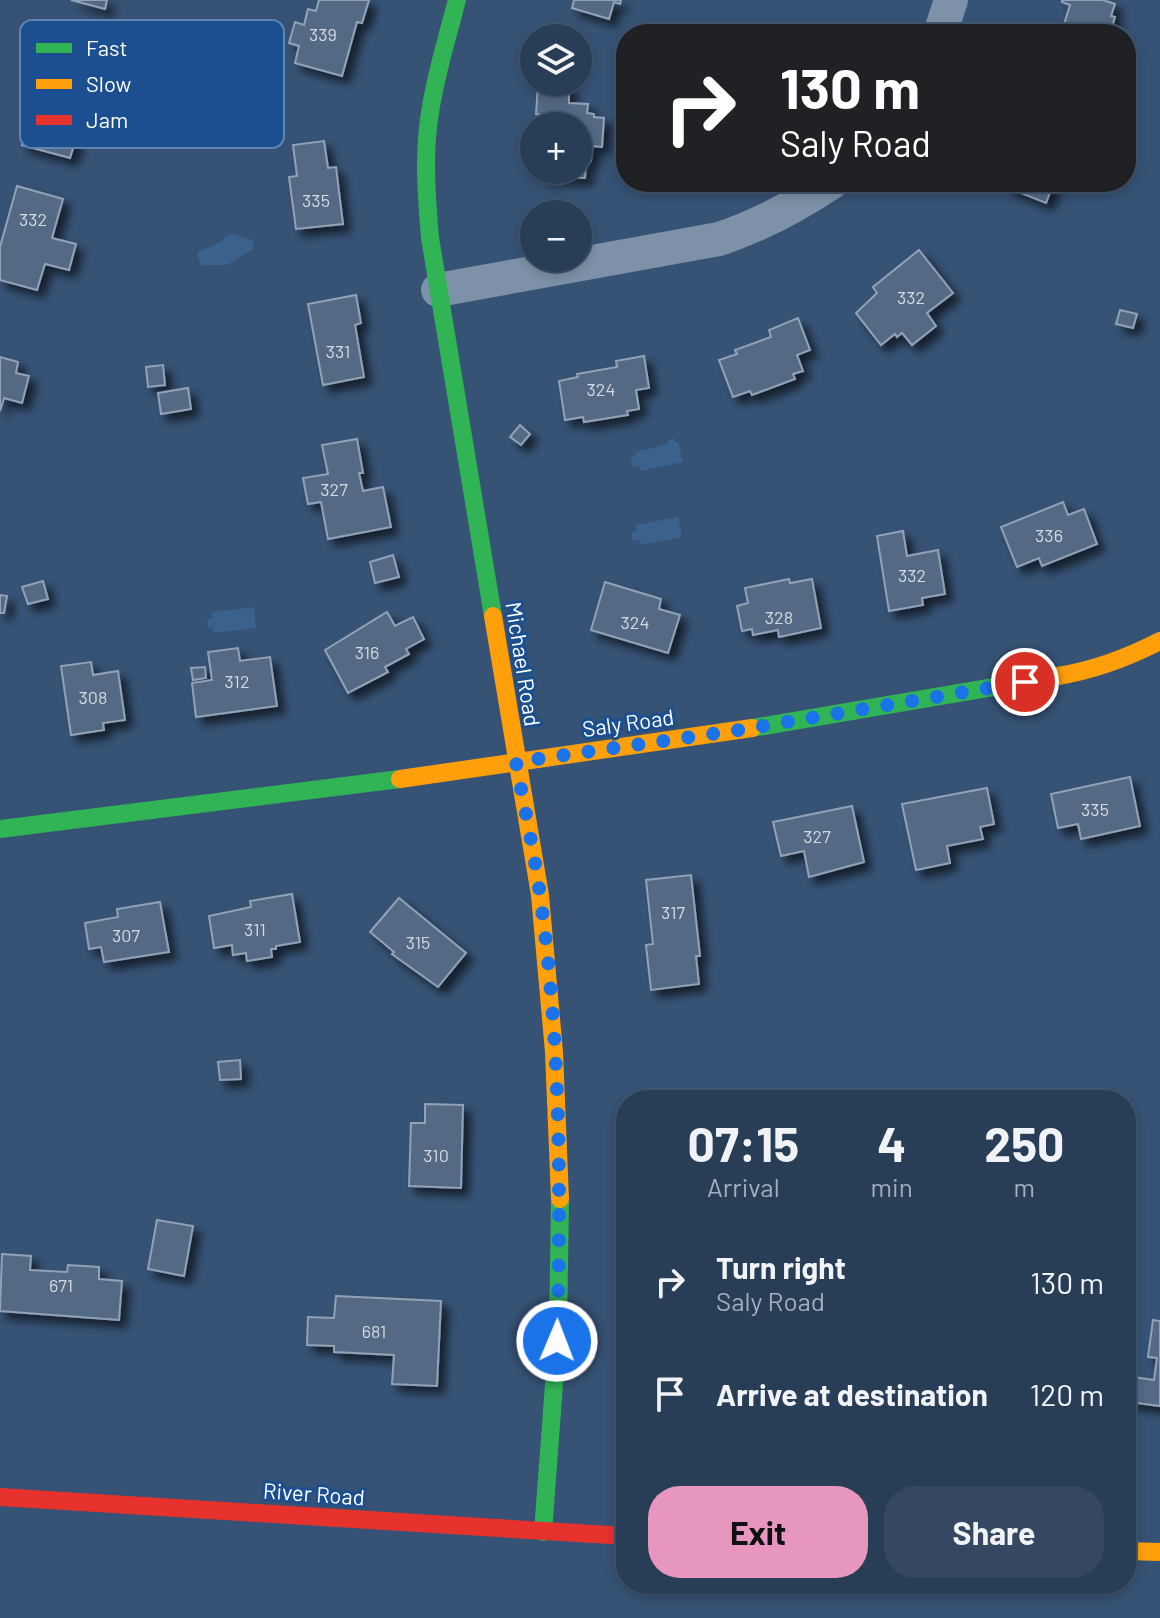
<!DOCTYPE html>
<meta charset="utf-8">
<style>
body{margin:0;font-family:Barlow,sans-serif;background:#344961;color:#f1f3f6;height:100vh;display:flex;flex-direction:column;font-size:30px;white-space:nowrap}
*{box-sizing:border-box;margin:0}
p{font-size:26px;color:#a5aeba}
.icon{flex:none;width:44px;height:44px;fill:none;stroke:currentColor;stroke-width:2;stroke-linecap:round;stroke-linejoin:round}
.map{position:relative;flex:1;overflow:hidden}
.side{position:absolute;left:616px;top:1090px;width:520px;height:504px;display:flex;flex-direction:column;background:#283e57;border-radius:32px;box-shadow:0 4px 12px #0003,0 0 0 2px #44576d}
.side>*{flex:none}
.guide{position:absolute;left:616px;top:24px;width:520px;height:168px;border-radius:32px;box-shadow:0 4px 12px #0003,0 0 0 2px #44576d;background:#202124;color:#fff;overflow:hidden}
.controls{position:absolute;left:520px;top:24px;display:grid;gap:16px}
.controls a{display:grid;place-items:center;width:72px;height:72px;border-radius:50%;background:#283e57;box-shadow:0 4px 12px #0003,0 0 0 2px #44576d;font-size:40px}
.pin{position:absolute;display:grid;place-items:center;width:68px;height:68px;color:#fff;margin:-34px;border:4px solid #fff;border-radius:50%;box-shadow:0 2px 8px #0007}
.me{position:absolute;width:88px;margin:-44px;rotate:1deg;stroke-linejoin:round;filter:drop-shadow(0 0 6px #0008)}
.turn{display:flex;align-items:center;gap:28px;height:168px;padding:0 32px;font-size:36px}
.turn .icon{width:104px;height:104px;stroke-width:2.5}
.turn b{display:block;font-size:56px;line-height:68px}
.eta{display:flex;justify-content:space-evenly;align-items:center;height:136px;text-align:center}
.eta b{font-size:48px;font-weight:700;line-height:56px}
.button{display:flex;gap:16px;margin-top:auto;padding:16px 32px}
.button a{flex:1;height:92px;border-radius:32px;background:#e797bd;color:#111;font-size:32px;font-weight:700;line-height:92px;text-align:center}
.button a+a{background:#344961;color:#f1f3f6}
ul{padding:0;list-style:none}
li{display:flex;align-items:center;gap:24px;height:112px;padding:0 32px}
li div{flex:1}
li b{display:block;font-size:30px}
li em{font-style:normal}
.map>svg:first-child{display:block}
.water{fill:#3b618d}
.building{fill:#526984;stroke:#92a2b6;stroke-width:2;filter:url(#shadow)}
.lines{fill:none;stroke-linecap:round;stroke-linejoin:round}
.street{stroke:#7d92a8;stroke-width:34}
.fast{stroke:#30b455;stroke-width:18}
.slow{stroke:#ff9f0a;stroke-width:18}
.jam{stroke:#e5322d;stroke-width:18}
.route{stroke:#1a73e8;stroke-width:14;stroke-dasharray:0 25.2}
.labels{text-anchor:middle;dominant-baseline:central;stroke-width:6;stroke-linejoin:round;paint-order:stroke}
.number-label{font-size:18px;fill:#d4dae0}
.street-label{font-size:22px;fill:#fff;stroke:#1b4f8f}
.key{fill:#1b4f8f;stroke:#5f84b1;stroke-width:2}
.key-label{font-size:22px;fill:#fff}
</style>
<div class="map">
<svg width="1160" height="1618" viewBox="0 0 1160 1618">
<defs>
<filter id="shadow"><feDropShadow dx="7" dy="7" stdDeviation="4" flood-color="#0009"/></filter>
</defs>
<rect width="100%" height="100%" fill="#365274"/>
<!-- water -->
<g class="water">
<polygon points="232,234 253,240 253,249 227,265 201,265 197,255 199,251 221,242 227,235"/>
<polygon points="674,438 675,442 678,442 683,462 640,471 639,466 633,467 630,457 636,456 635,452 668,444 668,440"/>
<polygon points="678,517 682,537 641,545 640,540 633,541 631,532 637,531 636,525"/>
<polygon points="254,607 256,628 213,633 213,627 208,628 207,619 213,618 212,612"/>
</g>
<!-- building -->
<g class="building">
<polygon points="71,0 107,0 105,9"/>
<polygon points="319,0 369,0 362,23 357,22 342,76 295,63 299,46 289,43 295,22 304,25 308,9 316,11"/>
<polygon points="574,0 621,0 620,4 614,2 609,19 572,8"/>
<polygon points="1062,0 1103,0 1115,4 1111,16 1115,17 1110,34 1061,34 1070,5 1062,2"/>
<polygon points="53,65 85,74 71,123 80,125 70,158 22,145 37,91 45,93"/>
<polygon points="538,84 569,86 569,103 588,104 587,113 594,114 594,117 604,118 602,147 592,146 591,161 586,160 585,178 544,176 544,170 578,170 578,126 546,126 547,115 536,114"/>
<polygon points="324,141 328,168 336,167 343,224 296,229 289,177 297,176 293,145"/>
<polygon points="1007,182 1054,182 1046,203 1006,187"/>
<polygon points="17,186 63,199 52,238 76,244 69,270 45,264 37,290 0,280 0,247"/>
<polygon points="919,250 953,293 927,313 936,326 912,345 902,333 897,337 895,334 881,345 856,313 877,293 873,287"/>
<polygon points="356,295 361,323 355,325 364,377 323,385 308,304"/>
<polygon points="1120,310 1137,314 1133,328 1116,324"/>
<polygon points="798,318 810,350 797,355 803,371 793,374 795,379 752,395 750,391 733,397 719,360 737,354 735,350 771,337 769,330"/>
<polygon points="644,356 649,388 636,390 639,409 627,411 628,415 584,422 583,417 565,420 559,381 578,377 577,374 617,367 616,361"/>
<polygon points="0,357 18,362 16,373 29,376 22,403 4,398 0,411"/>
<polygon points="163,365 165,385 148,387 146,367"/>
<polygon points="188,388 191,409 161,414 158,393"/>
<polygon points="520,425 530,434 521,445 510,437"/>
<polygon points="357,439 363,473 359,473 363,491 383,487 391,527 328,539 321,502 308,504 303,478 328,474 322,445"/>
<polygon points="1063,502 1068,515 1084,509 1097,544 1042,566 1039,558 1017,567 1001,527"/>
<polygon points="903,531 907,556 938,550 945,594 922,598 923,605 889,611 877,536"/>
<polygon points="393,555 399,577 375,583 370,562"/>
<polygon points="789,579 790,583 812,579 821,628 779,637 778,630 753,635 752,629 742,631 737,606 748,603 745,588"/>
<polygon points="43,581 48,599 28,604 22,587"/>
<polygon points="605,582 661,599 659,609 680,615 668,653 591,630"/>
<polygon points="0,595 7,596 4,613 0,613"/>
<polygon points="387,612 395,626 413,617 424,639 406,649 409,654 385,667 388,672 348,693 325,650"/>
<polygon points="238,648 240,661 270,657 277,706 196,717 192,683 212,680 208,652"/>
<polygon points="91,662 93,675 118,671 125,720 103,723 104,730 71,735 61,666"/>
<polygon points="205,667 206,678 193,680 191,668"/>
<polygon points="1130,777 1140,826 1081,839 1078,824 1058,828 1051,794"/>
<polygon points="987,788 994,824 980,827 983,839 947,846 950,863 916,870 902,804"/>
<polygon points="852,806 864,862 809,877 804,851 781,856 773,822"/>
<polygon points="691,875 700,956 696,956 699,984 651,990 646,945 653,944 646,880"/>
<polygon points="292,894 300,942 276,946 276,949 271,949 272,957 247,961 246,953 233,955 232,945 214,948 209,916 251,907 250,901"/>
<polygon points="399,898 466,953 438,987 392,954 394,952 370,932"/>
<polygon points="160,902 169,952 104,962 101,947 89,949 85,923 118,917 117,909"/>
<polygon points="240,1060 241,1079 220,1080 218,1062"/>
<polygon points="425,1104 463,1105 461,1188 409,1186 411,1123 425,1123"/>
<polygon points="157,1220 193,1226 184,1276 148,1269"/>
<polygon points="2,1254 31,1256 30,1270 67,1272 68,1265 99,1267 99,1279 122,1281 119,1320 0,1311"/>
<polygon points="336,1296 441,1301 437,1386 392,1384 394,1355 334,1352 334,1346 307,1345 308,1317 334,1318"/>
<polygon points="1153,1320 1160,1321 1160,1406 1129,1402 1133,1377 1154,1380 1157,1358 1148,1357"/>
</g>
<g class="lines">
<!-- street -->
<g class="street">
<polyline points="940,34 951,0"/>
<path d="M438,290L719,239C761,225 796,206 832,182"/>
</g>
<!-- fast -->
<g class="fast">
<path d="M457,0C446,42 433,84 428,127C424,164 427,201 430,238L493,616"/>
<polyline points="752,728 1058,676"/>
<polyline points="0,829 400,779"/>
<polyline points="543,1532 558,1331 560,1199"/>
</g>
<!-- slow -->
<g class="slow">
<polyline points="493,616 540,895 554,1052 560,1199"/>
<path d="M1058,676C1095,670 1127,658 1160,641"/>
<polyline points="400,779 752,728"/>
<polyline points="1126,1551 1160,1552"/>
</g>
<!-- jam -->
<polyline class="jam" points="0,1497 626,1536"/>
</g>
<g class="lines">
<!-- route -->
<path class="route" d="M557,1341C561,1192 561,1043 540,895C534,851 524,806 516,762L733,731L1025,682"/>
</g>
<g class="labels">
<!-- number labels -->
<g class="number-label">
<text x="323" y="34">339</text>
<text x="316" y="200">335</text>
<text x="33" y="219">332</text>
<text x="911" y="297">332</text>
<text x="338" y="351">331</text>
<text x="601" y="389">324</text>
<text x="334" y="489">327</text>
<text x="1049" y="535">336</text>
<text x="912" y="575">332</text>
<text x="779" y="617">328</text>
<text x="635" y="622">324</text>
<text x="367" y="652">316</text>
<text x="237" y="681">312</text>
<text x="93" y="697">308</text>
<text x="1095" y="809">335</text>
<text x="817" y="836">327</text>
<text x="673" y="912">317</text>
<text x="255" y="929">311</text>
<text x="126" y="935">307</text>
<text x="418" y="942">315</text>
<text x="436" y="1155">310</text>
<text x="61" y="1285">671</text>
<text x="374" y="1331">681</text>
</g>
<!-- street labels -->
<g class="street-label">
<text transform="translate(524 664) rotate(81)">Michael Road</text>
<text transform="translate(628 722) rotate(-8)">Saly Road</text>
<text transform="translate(314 1493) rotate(4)">River Road</text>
</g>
</g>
<!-- legend -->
<rect x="20" y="20" width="264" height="128" rx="12" class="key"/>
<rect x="36" y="43" width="36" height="10" fill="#30b455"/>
<rect x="36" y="79" width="36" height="10" fill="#ff9f0a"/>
<rect x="36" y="115" width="36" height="10" fill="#e5322d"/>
<g class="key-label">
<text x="86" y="56">Fast</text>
<text x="86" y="92">Slow</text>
<text x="86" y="128">Jam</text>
</g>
</svg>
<div class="controls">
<a><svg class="icon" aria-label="layers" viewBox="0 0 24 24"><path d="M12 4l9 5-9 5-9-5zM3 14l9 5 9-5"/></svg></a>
<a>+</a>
<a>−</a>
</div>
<div class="pin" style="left:1025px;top:682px;background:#d93025"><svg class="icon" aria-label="arrive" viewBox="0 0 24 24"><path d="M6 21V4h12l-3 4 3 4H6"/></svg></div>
<svg class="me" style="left:557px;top:1341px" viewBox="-20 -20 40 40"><circle r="17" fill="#1a73e8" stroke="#fff" stroke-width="3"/><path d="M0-11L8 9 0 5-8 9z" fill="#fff"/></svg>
<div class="guide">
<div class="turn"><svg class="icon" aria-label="right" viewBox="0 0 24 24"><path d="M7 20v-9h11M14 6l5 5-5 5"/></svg><div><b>130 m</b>Saly Road</div></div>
</div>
<section class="side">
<div class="eta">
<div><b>07:15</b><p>Arrival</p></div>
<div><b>4</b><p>min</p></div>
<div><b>250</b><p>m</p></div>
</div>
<ul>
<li><svg class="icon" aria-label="right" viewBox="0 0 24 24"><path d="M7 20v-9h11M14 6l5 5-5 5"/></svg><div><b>Turn right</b><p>Saly Road</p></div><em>130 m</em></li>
<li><svg class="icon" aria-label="arrive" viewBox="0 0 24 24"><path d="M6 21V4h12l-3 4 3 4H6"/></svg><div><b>Arrive at destination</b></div><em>120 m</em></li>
</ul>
<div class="button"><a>Exit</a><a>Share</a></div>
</section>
</div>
